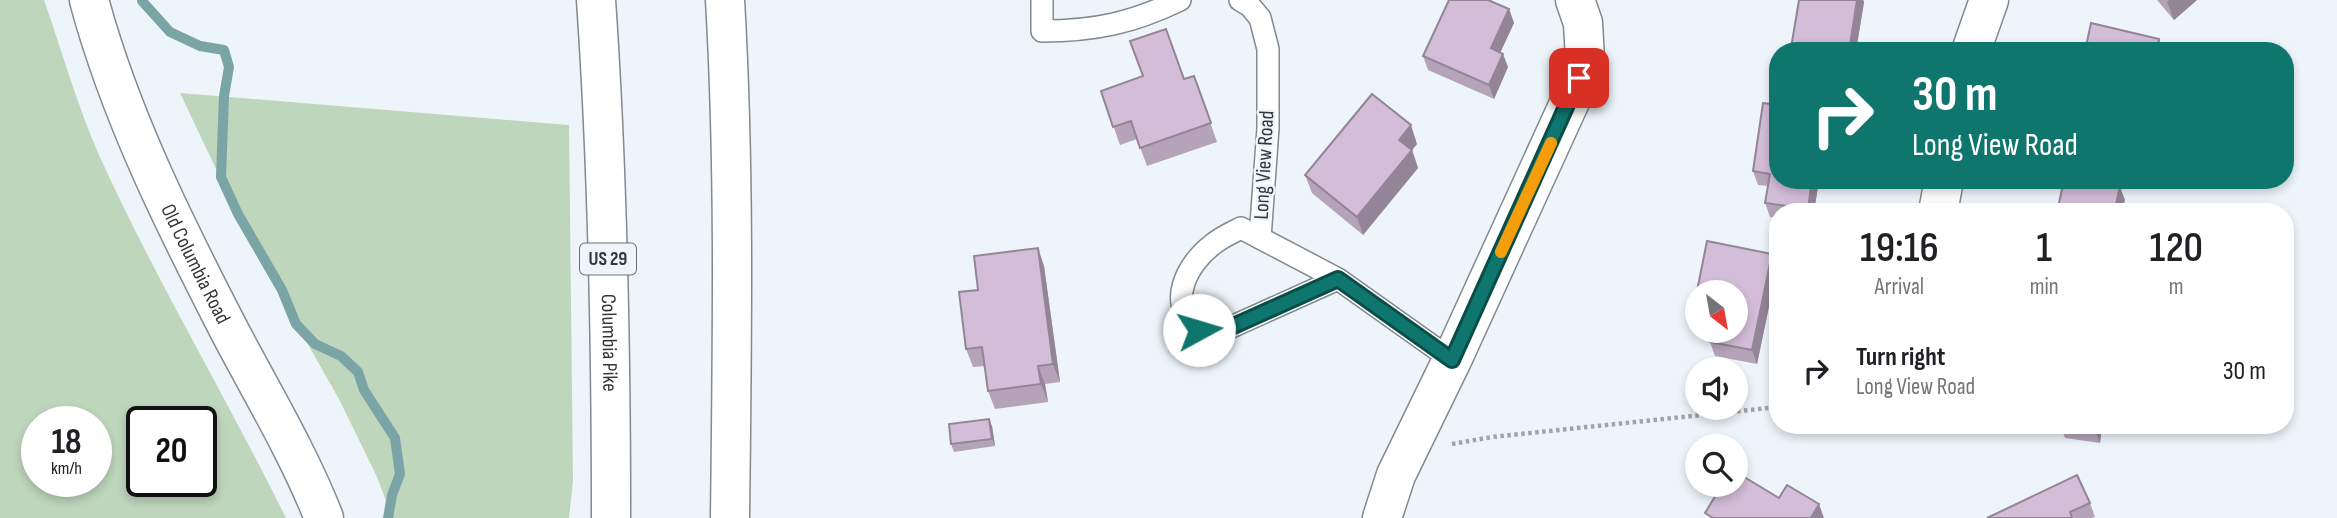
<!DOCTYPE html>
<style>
body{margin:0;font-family:"Sofia Sans Condensed",sans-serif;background:#f2f2f2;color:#202124;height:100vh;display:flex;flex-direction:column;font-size:26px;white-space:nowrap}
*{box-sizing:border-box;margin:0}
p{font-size:23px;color:#757577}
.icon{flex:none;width:38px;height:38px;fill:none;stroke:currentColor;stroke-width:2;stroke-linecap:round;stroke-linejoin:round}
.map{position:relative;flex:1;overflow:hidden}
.panel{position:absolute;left:1769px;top:203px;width:525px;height:231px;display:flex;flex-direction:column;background:#fff;border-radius:28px;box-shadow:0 4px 10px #0003}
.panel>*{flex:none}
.guide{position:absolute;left:1769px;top:42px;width:525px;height:147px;border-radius:28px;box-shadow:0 4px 10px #0003;background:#0f766e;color:#fff;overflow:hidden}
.needle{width:46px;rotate:149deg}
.controls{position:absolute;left:1685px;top:280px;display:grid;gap:14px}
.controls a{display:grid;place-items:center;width:63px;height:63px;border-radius:50%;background:#fff;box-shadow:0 4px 10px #0003;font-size:35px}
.speed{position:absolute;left:21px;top:406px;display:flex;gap:14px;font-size:35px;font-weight:700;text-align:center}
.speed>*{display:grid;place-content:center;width:91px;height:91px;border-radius:50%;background:#fff;box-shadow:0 4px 10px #0003;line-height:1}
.speed small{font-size:18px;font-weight:400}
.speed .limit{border:4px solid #111;border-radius:10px;background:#fff;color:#111}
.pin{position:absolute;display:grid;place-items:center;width:60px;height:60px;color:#fff;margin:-30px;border-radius:14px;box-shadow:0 4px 10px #0006}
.me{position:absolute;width:77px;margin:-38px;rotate:84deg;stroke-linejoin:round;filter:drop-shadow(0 0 5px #0008)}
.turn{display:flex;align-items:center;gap:24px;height:147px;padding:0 28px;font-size:32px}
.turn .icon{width:91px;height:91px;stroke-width:2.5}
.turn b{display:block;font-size:49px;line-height:60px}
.eta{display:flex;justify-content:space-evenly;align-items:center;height:119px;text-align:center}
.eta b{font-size:42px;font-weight:600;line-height:49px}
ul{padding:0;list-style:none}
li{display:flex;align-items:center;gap:21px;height:98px;padding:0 28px}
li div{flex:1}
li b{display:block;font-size:26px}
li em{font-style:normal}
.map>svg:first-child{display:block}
.green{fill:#bed6bc;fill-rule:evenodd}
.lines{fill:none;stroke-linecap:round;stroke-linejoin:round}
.stream{stroke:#7ba4a7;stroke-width:10}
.lane-casing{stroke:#82898f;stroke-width:24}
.street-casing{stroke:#82898f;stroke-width:41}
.secondary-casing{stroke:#82898f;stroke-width:41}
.highway-casing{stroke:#82898f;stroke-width:41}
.path{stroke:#9fa4a9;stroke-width:4.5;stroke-dasharray:3.5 3.5;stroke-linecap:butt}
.lane{stroke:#fff;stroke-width:21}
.street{stroke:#fff;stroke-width:38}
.secondary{stroke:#fff;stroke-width:38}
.highway{stroke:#fff;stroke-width:38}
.wall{fill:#b5a3ba}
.shaded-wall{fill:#948497}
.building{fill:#d3bdd8;stroke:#948497;stroke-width:2}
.route-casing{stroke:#0a4d48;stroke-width:18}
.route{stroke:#0f766e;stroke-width:12}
.slow{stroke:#f59e0b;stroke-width:12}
.labels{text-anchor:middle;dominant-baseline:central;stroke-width:5;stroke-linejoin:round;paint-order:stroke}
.shield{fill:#edf5fb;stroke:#6c7073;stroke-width:2}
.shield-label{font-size:19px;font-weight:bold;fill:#343739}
.street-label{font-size:21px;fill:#343739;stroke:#edf5fb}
</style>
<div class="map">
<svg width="2337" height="518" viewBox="0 0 2337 518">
<rect width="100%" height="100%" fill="#edf5fb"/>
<!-- green -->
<g class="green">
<path d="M0,0H44C62,51 77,105 99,155C155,279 226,396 286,518H0ZM37,422H96V481H37ZM142,422H201V481H142Z"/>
<polygon points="180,93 569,125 573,481 569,518 385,518 386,501 377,477 340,401 254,249"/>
</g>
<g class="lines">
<!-- stream -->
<polyline class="stream" points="142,1 170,32 200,46 224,50 229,67 224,96 221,177 238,214 282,290 296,324 315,344 341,356 358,372 364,390 395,438 400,474 392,495 388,518"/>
<!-- lane casing -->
<g class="lane-casing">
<g id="lane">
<path d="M1042,0V31C1095,31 1132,23 1180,0"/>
<polyline points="1240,0 1250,6 1260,18 1268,49 1268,128 1260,238"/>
<path d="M1338,279L1218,333C1211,332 1202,332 1197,328C1166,304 1187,264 1212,245C1220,238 1231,233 1241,228L1338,279L1452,360"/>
</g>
</g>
<!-- street casing -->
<g class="street-casing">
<g id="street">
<polyline points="1971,51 1989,0"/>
<polyline points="1938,212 1944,180"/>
<polyline points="1382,518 1396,475 1452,360 1572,97 1585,59 1583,23 1575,0"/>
</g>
</g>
<!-- secondary casing -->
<g class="secondary-casing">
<g id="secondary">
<path id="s1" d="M89,0C120,115 174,223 228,328C261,391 298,452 324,518"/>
</g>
</g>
<!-- highway casing -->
<g class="highway-casing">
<g id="highway">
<path id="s2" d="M596,0C608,173 611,345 611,518"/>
<path d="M725,0C735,172 732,345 730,518"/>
</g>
</g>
<!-- path -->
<polyline class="path" points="1452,444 1492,437 1778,407"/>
<!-- lane -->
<use href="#lane" class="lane"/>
<!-- street -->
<use href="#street" class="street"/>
<!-- secondary -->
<use href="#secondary" class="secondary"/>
<!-- highway -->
<use href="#highway" class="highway"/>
</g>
<!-- wall -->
<g class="wall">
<polygon points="1799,0 1863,0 1864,2 1856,51 1792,51 1791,48"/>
<polygon points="2157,0 2197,0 2174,20"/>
<polygon points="1509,9 1514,23 1500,52 1508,67 1494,99 1428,70 1423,56"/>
<polygon points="1194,76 1217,142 1147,166 1137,139 1120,145 1101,91 1184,79"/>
<polygon points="1417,144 1412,150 1418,168 1363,235 1312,193 1305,175"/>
<polygon points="1753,171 1819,180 1814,212 1778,212 1778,218 1770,217 1765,203 1768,186 1758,185"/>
<polygon points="1707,241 1772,254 1777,268 1757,364 1715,356 1710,342 1712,331 1736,331 1736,292 1698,292 1698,315 1694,306"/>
<polygon points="1044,266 1060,382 1045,384 1048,402 995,409 988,391 985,366 973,367 966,349 978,290"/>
<polygon points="2060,425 2102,425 2100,443 2065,438"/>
<polygon points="992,426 995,446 954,452 951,444"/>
<polygon points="2090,503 2095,517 2092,518 1987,518"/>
</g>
<!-- shaded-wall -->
<g class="shaded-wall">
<polygon points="1857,0 1863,0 1864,2 1856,51 1849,51"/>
<polygon points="2169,0 2197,0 2174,20 2167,2"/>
<polygon points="1509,9 1514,23 1496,62 1491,48"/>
<polygon points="2159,39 2163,51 2156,51"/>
<polygon points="1503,54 1508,67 1494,99 1489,85"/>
<polygon points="1411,125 1417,144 1412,150 1418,168 1363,235 1357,217 1399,140"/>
<polygon points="1812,180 1819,180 1814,212 1808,212 1808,209"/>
<polygon points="2120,187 2125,200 2122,212 2114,212"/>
<polygon points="1038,248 1044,266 1060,382 1053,364"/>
<polygon points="1772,254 1777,268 1757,364 1752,350"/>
<polygon points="1038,366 1045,384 1048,402 1041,384"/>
<polygon points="989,419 992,426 995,446 992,439"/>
<polygon points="2096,425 2102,425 2100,443 2095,429"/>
<polygon points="1819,504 1824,518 1811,518"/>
</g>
<!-- building -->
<g class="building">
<polygon points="1449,0 1488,0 1509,9 1491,48 1503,54 1489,85 1423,56"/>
<polygon points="1799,0 1857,0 1849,51 1809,51 1791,48"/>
<polygon points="2091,23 2159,39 2156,51 2085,51"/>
<polygon points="1166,29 1184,79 1194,76 1211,123 1140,148 1131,121 1113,127 1101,91 1143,76 1130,41"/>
<polygon points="1372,94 1411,125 1399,140 1412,150 1357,217 1305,175"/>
<polygon points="1763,103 1778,105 1778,180 1812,180 1808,209 1765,203 1770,174 1753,171"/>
<polygon points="2064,180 2090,180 2120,187 2114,212 2057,212"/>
<polygon points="1707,241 1772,254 1752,350 1710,342 1712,331 1736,331 1736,292 1698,292 1698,307 1694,306"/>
<polygon points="1038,248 1053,364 1038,366 1041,384 988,391 982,347 966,349 959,292 978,290 974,256"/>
<polygon points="989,419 992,439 951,444 949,424"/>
<polygon points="2065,425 2096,425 2095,429"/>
<polygon points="1736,472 1779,498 1787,485 1819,504 1811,518 1713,518 1705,513 1722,485 1736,485"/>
<polygon points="2077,475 2090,503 2070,512 2072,518 1987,518"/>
</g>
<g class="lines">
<!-- route casing -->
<g class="route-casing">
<polyline id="route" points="1199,330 1218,333 1338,279 1452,360 1579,78"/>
</g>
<!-- route -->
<use href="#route" class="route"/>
<!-- slow -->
<polyline class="slow" points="1501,252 1551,143"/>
</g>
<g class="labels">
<!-- shield labels -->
<rect class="shield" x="580" y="243.5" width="56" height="31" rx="5"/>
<g class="shield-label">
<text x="608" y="259">US 29</text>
</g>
<!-- street labels -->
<g class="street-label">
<text transform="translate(1264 165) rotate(-87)">Long View Road</text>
<text stroke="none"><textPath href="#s1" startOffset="285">Old Columbia Road</textPath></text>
<text stroke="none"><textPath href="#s2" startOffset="343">Columbia Pike</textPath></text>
</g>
</g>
</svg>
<div class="controls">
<a><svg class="needle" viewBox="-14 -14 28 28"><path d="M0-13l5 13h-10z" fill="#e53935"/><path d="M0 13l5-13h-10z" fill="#757577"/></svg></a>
<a><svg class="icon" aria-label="sound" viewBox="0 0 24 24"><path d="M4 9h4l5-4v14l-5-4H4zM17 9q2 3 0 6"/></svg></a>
<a><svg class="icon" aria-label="search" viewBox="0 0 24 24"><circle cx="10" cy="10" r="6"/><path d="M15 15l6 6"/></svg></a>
</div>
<div class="speed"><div>18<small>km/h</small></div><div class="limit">20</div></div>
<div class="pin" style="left:1579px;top:78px;background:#d93025"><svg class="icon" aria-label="arrive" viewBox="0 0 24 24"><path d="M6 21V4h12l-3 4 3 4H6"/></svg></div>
<svg class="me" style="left:1199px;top:330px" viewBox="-20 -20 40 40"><circle r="19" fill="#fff"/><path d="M0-13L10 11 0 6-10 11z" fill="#0f766e"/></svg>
<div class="guide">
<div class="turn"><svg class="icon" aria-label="right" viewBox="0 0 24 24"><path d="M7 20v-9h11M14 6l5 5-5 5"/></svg><div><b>30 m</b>Long View Road</div></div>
</div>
<section class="panel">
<div class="eta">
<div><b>19:16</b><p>Arrival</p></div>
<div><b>1</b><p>min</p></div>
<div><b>120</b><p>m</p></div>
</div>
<ul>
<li><svg class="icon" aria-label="right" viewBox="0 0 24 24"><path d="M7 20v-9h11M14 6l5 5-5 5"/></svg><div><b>Turn right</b><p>Long View Road</p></div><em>30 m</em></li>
</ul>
</section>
</div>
